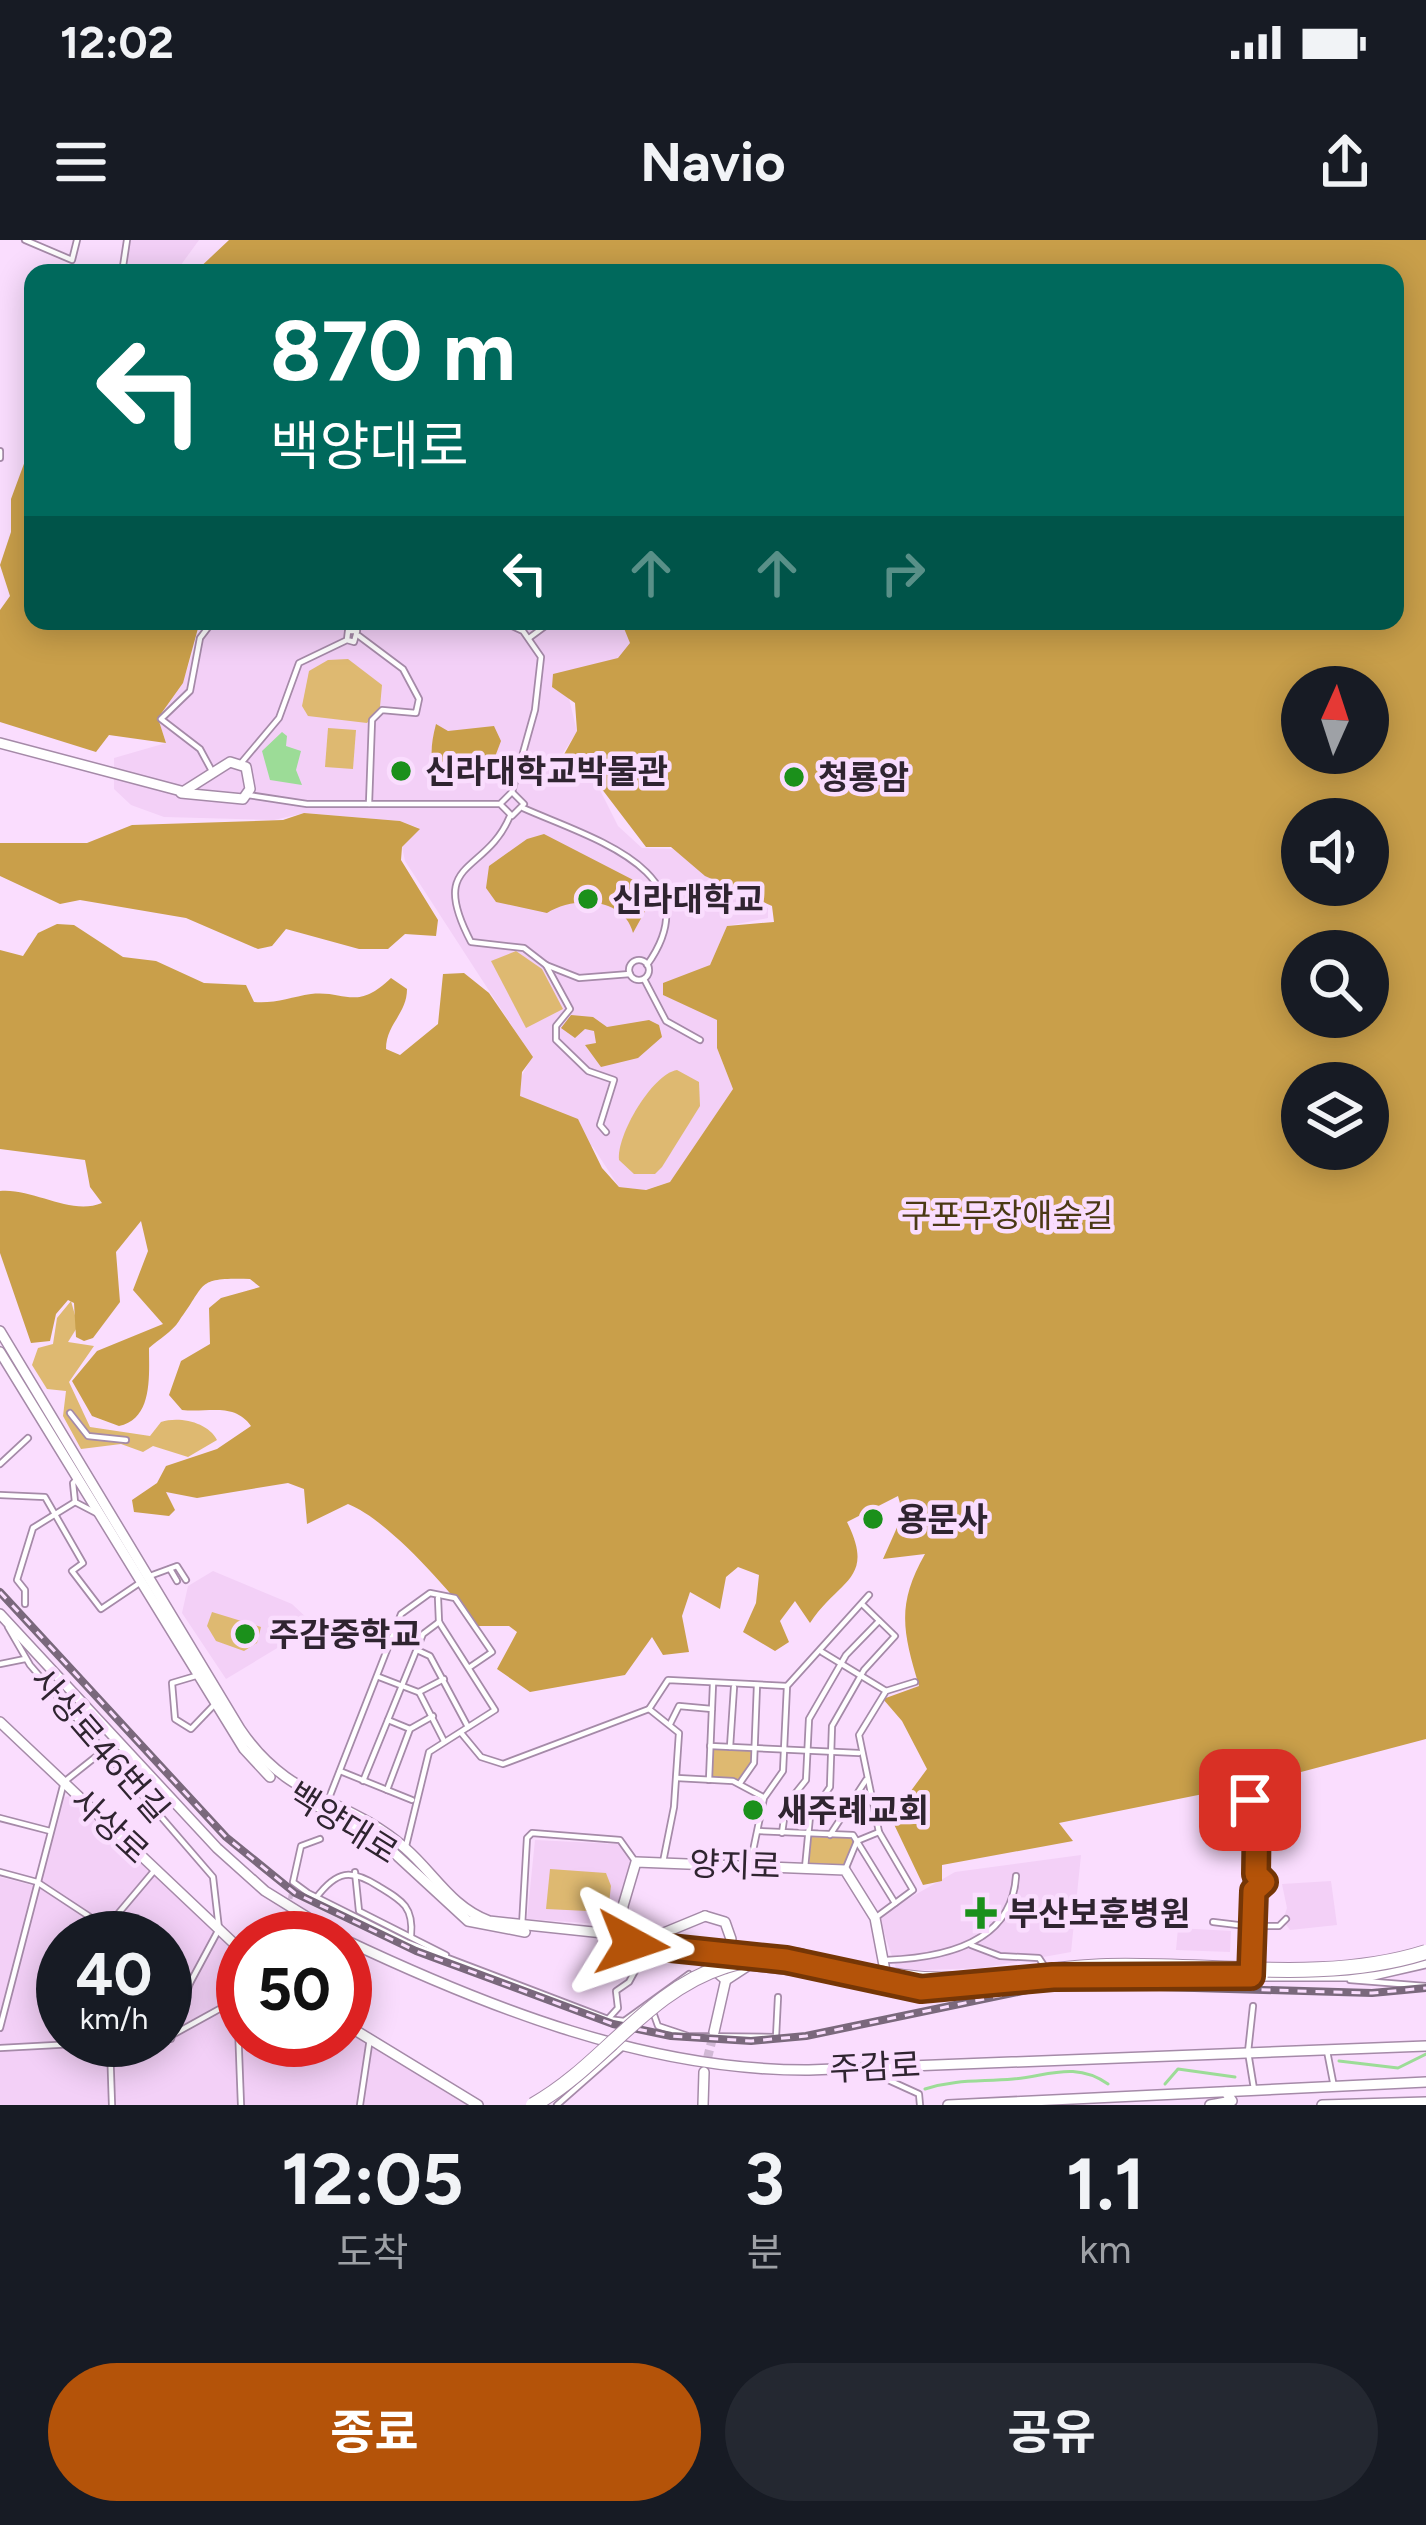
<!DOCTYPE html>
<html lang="ko">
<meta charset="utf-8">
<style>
body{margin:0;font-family:Figtree,"Noto Sans KR",sans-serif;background:#242831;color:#f1f3f6;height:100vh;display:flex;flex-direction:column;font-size:45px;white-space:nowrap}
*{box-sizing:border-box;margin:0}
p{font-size:39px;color:#9ea1a6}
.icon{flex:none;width:66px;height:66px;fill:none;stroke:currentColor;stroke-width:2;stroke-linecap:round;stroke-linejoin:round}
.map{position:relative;height:1865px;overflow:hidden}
.panel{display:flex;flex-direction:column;background:#171b24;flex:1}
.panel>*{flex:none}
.banner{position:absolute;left:24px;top:24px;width:1380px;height:366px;border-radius:24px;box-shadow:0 6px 30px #0003;background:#00695c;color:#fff;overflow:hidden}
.needle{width:78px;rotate:3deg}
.fabs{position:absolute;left:1281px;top:426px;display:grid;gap:24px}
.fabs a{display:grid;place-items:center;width:108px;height:108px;border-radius:50%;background:#171b24;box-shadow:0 6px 30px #0003;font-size:60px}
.speed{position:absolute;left:36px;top:1671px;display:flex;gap:24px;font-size:60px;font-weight:700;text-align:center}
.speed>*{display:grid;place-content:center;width:156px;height:156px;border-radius:50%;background:#171b24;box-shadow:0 6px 30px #0003;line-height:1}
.speed small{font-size:30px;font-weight:400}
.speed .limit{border:18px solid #d22;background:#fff;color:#111}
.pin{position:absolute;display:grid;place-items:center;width:102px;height:102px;color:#fff;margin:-51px;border-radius:24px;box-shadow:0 6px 18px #0006}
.me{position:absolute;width:132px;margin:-66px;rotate:95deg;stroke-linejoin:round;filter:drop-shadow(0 0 9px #0008)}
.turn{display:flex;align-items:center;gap:42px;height:252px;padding:0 48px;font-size:54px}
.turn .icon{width:156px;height:156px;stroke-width:2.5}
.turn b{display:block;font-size:84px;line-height:102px}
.lanes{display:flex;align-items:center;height:114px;padding:0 48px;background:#0003;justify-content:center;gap:60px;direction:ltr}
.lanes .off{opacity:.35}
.eta{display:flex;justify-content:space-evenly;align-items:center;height:204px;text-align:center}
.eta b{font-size:72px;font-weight:700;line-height:84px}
.button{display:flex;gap:24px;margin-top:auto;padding:24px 48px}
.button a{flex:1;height:138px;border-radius:72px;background:#b45309;color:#fff;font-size:48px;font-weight:700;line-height:138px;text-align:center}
.button a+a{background:#242831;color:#f1f3f6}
.status{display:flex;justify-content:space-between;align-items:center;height:84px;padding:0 60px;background:#171b24;direction:ltr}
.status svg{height:33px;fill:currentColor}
header{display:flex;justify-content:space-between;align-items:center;height:156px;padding:0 48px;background:#171b24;font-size:54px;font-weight:700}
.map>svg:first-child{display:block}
.built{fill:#f3d0f7;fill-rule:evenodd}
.green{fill:#deb971}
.forest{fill:#c99f4a;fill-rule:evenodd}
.water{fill:#9cdc97}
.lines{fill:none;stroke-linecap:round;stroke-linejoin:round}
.stream{stroke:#9cdc97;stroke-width:3}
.street-tunnel{stroke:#d1b8d5;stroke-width:4.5;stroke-dasharray:4.5 2;stroke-linecap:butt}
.secondary-tunnel{stroke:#d1b8d5;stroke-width:9;stroke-dasharray:9 4.5;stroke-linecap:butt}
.street-casing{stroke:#a58aa8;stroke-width:8}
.secondary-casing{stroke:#a58aa8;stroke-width:12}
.primary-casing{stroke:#a58aa8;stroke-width:14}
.highway-casing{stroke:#a58aa8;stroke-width:16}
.street{stroke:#fff;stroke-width:4.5}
.secondary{stroke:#fff;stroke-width:9}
.primary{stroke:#fff;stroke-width:10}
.highway{stroke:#fff;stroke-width:14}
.rail-casing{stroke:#7a687c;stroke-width:8}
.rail{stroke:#faddfe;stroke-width:3;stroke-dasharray:9;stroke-linecap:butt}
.street-bridge-casing{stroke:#a58aa8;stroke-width:8;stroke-linecap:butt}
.highway-bridge-casing{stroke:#a58aa8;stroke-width:16;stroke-linecap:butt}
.street-bridge{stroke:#fff;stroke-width:4.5}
.highway-bridge{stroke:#fff;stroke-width:14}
.route-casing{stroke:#753606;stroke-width:30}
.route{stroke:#b45309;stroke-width:21}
.poi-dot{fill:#1b901b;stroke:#faddfe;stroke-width:4.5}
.labels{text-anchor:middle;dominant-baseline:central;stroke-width:9;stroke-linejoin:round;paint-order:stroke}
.poi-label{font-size:33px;font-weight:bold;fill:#2f2430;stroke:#faddfe;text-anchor:start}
.park-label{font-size:33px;fill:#4a3914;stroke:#faddfe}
.street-label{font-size:33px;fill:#2f2430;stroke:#faddfe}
</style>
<div class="status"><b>12:02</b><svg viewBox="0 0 49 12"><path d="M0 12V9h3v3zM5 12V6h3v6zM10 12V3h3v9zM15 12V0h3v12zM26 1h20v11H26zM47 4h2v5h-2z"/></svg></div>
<header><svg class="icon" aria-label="menu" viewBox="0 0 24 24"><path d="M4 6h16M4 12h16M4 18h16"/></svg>Navio<svg class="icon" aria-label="share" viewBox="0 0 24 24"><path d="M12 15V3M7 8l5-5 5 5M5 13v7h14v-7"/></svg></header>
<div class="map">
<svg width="1426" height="1865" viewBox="0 0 1426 1865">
<rect width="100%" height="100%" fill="#faddfe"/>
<!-- built -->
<g class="built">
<polygon points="126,0 199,0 175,33 117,33"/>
<polygon points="204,381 623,381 635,403 623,417 567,450 577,492 561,516 595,540 618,586 642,608 673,609 710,638 768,668 768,678 727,686 710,725 663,755 717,779 717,808 733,849 670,942 645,950 619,947 593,907 519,856 521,837 532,817 405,621 402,607 419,588 400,581 305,573 274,580 164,577 131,565 114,549 114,518 166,503 158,478 181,446"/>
<polygon points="213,1331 292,1364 309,1380 279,1407 226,1439 182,1373 188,1346"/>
<path d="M72,1556L243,1720V1800H345V1789L471,1865H0V1637L39,1647L62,1557ZM63,1698H165V1800H63Z"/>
<polygon points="535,1600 618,1604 627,1611 631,1618 615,1685 527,1679"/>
<polygon points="1081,1615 1071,1712 982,1728 897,1731 879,1678 892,1668 955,1632"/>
<polygon points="1331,1641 1337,1685 1290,1690 1283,1680 1287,1668 1282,1644"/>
<polygon points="1178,1688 1231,1691 1230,1712 1176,1710"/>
</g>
<!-- green -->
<g class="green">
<polygon points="348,419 382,445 380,467 367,483 308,476 302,466 309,431 328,420"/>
<polygon points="328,488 356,490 353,529 325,527"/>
<polygon points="516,711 542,729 563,769 526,788 491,721"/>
<path d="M677,830L699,842L700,866L662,927L655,934H634L619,920C616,896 652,834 677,830Z"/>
<path d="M71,1061L78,1086L68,1102L94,1106L69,1142L90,1187L150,1196L161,1182C179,1176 208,1182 217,1200L188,1217L153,1206L143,1212L121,1204L81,1209L63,1176L66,1151L47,1149L32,1125L38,1108L53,1104L57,1078Z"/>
<polygon points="212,1372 261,1387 257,1403 244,1411 216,1401 207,1386"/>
<polygon points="713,1509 752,1509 752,1522 740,1540 711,1536"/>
<polygon points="811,1597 850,1598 854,1602 843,1627 809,1626"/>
<polygon points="550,1629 606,1633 611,1646 608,1672 546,1669"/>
</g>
<!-- forest -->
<g class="forest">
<path d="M229,0H1426V1499L1282,1537L1268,1543L1263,1554L1223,1550L1059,1583L1073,1601L942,1625V1641L923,1645L891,1578L927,1529L902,1481L883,1459L919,1446C903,1392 896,1365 925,1314L883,1319L903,1274L898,1256L847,1282C876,1340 839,1339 810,1383L795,1361L780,1381L789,1402L775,1411L743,1392L756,1363L759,1335L738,1327L726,1337L720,1369L690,1352L682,1376L689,1412L663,1415L652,1397L625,1435L530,1452L497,1429L517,1392L509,1386H476C451,1351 387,1279 348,1264L307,1284L304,1249L288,1243L197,1258L166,1252L175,1270L169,1276L134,1272L132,1260L157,1243L166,1226L217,1209L251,1186C234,1162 208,1173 182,1170L169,1155L181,1121L210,1104L209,1068L221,1058L260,1047L250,1039C195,1038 208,1042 179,1081C172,1092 159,1099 149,1108C149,1136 153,1179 119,1186L92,1176L72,1141L97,1111L163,1084L133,1050L148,1011L141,981L116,1012L120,1062L93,1098L84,1101L76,1097L74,1063L68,1060L56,1074L50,1101L31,1103L0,1013V951C34,948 70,976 102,963L90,947L85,920L0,909V710L23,716L38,693L57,684L74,685L123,717L156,721L204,743L246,745L254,762C274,764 291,757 311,754C345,750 356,772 391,738L407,749C407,774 386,784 386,809L400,815L438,784L443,734L464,733L489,753L533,817L522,832L520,856L578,879L602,928L619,947L646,950L670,942L733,849L717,808V780L663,755V743L710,725L727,686L774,682L772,666L705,636L671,607H646L595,540L556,529L577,491L575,463L552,447L553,434L618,418L630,403L621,381H1395V33H194ZM1302,447H1368V513H1302ZM1302,579H1368V645H1302ZM1302,711H1368V777H1302ZM1302,843H1368V909H1302Z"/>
<polygon points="33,219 33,381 200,381 183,443 158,478 166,503 109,495 96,512 0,482 0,370 10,356 0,325 11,292 11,259 25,221"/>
<path d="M436,484L448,491L494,486L501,501L490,530C442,555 422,536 436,484Z"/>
<polygon points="304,573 400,581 420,589 402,607 401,620 438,680 436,696 405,694 388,709 359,709 286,689 272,706 258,709 186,678 80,660 60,664 0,636 0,603 87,603 132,585 283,580"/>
<path d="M544,594L645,646L650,662L633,693C624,657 574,656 547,673L496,662L486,648L489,626L527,599Z"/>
<polygon points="571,775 593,777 607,787 649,780 659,785 662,797 638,818 601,827 585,805 596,803 594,791 585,789 575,798 561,788"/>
</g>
<!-- water -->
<polygon class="water" points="282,492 287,496 286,506 301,511 296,530 302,545 270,540 262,511"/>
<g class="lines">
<!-- stream -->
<g class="stream">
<polyline points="1339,1821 1398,1828 1426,1814"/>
<polyline points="1165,1844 1178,1829 1235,1837"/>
<path d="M925,1849C957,1839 980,1842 1013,1839C1048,1836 1075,1821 1108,1844"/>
</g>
<!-- street-tunnel -->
<polyline class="street-tunnel" points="287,1678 293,1642"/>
<!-- secondary-tunnel -->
<polyline class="secondary-tunnel" points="704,1832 714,1792"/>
<!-- street casing -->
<g class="street-casing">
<g id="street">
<polyline points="25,0 72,20 77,0"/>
<polyline points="122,33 127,0"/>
<polyline points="0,211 0,218"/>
<polyline points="213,381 200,398 190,451 161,479 200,509 213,533"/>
<polyline points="501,381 523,391 541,417 535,470 512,552"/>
<polyline points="359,396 403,429 419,459 416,473 382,470 372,480 369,564"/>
<polyline points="529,398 552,381"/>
<polyline points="242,522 279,478 299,423 347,400 354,402 357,391 348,391 347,400"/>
<polyline points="248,555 307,564 500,564 512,576 524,564 512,552 500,564"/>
<path d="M523,568C590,598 714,631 647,725"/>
<path d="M510,576C485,636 427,618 471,702L524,708L546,725L579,738L630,734"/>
<circle cx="639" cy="730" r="10"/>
<polyline points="546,725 570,769 556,786 556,800 588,831 614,840 600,885 606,892"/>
<polyline points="644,739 666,781 700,800"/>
<polyline points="70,1173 88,1196 126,1200"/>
<polyline points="0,1224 28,1198"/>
<polyline points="79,1237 73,1243 75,1262 98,1274"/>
<polyline points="0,1255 45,1257 83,1323 72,1331 101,1369 141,1342"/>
<polyline points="170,1329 177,1341"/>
<polyline points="147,1337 177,1326 186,1340"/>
<polyline points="438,1358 439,1382"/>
<polyline points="25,1364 25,1350 17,1340 33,1288 75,1262"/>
<polyline points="8,1387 30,1425 213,1637 219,1689 190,1743 171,1799"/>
<polyline points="417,1410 430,1416 468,1487"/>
<polyline points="822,1412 886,1451"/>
<polyline points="0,1424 25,1419"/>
<polyline points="199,1435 172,1443 175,1479 191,1489 214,1465"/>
<polyline points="379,1437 418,1452"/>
<polyline points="419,1452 444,1501"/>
<polyline points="419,1452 444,1439"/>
<polyline points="388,1480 410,1489"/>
<polyline points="670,1484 679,1466 712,1469"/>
<polyline points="462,1494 481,1517 503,1524 649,1469"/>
<polyline points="710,1506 859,1513"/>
<polyline points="730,1507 734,1447"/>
<polyline points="340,1531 412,1560"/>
<polyline points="677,1538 733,1541 763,1557"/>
<polyline points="709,1540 713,1444"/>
<polyline points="363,1541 423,1394 439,1382"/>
<polyline points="740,1543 754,1523 757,1445"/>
<polyline points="387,1550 410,1489 433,1476"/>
<polyline points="329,1558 401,1374 430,1353 455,1358 492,1412 470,1427"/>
<polyline points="1237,1560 1257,1564 1256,1633"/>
<polyline points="0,1578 50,1591"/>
<polyline points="758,1591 853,1595 895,1663"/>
<polyline points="782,1593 786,1565 806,1540 809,1479 846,1415 879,1381"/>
<polyline points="830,1595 866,1540"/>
<polyline points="320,1599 301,1606 293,1642 308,1653 406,1702 608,1779 624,1781 689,1734"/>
<polyline points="406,1606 429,1512 495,1470 439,1382"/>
<polyline points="663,1622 674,1567 679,1493 649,1469 668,1440 787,1446"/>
<polyline points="750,1625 764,1558 783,1531 787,1446 869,1355"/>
<polyline points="805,1628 810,1576 830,1547 832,1486 864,1430 895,1396 863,1365"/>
<polyline points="845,1630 857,1601 879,1592"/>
<polyline points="0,1632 37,1642 122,1698"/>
<polyline points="355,1632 359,1671 446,1715"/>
<circle cx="1255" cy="1642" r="9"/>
<path d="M316,1658C337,1630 351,1629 378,1646C401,1660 414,1666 411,1696"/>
<polyline points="875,1678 913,1650 879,1592 859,1495 886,1451 915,1442"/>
<polyline points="1213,1682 1246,1686"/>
<polyline points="522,1686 527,1598 532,1593 620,1600 635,1621"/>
<polyline points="1264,1686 1279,1686 1286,1679"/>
<polyline points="107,1698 106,1688 154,1631"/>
<polyline points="281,1698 287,1679"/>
<polyline points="971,1705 1000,1716 1039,1718 1045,1727"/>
<path d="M886,1720C943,1718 1012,1704 1016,1636"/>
<polyline points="1252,1723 1254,1651"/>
<polyline points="165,1726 190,1743"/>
<polyline points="1350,1740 1426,1746"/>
<polyline points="237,1760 241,1865"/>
<polyline points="1253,1766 1248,1812 1254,1849"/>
<polyline points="653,1772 658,1786 688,1796 776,1797 778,1757"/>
<polyline points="608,1779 618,1768 616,1751 629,1742 646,1711"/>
<polyline points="0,1788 64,1542 103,1511"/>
<polyline points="165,1799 243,1756"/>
<polyline points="110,1805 112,1865"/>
<polyline points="0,1808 149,1800"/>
<polyline points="1327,1811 1334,1847"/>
<polyline points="882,1826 886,1839 919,1854 920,1865"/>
<polyline points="360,1865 370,1798"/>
<polyline points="557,1865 624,1806"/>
</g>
</g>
<!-- secondary casing -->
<g class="secondary-casing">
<g id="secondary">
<polyline points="0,503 181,551"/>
<polygon points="230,522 246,527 250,549 243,559 181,553"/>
<path d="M0,1091L240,1489C289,1562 345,1556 405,1608C434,1633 451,1667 489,1681L802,1714"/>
<polyline points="0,1112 244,1509 270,1537"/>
<polyline points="0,1374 217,1608 265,1651 341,1698"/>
<polyline points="0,1482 243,1712"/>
<polyline points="309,1562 379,1599 468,1681 525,1692"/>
<polyline points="705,1676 725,1682 731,1699"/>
<polyline points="654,1697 705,1676"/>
<polyline points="622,1698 623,1666 636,1622 845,1630 875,1678 886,1736"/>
<path d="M345,1700C489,1768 648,1831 809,1830L1426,1806"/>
<polyline points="614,1702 758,1716"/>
<polyline points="641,1710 701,1719 726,1740 749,1725 809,1732"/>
<polyline points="804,1725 917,1749"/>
<polyline points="1257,1736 1369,1736 1426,1723"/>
<polyline points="345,1784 478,1865"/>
<polyline points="714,1792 726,1739"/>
<polyline points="703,1865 704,1832"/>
<polyline points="948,1865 1426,1842"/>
<polyline points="1210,1865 1232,1861 1226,1852"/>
<polyline points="1322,1865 1426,1862"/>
</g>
</g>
<!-- primary casing -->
<g class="primary-casing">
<polyline id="primary" points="910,1748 931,1751"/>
</g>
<!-- highway casing -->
<g class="highway-casing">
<polyline id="highway" points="931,1751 1147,1737"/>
</g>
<!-- street -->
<use href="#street" class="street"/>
<!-- secondary -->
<use href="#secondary" class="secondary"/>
<!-- primary -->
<use href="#primary" class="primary"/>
<!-- highway -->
<use href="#highway" class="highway"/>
<!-- rail casing -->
<g class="rail-casing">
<polyline id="rail" points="0,1352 226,1597 295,1653 416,1711 613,1784 671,1796 751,1801 806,1796 1056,1744 1372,1753 1426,1748"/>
</g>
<!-- rail -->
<use href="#rail" class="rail"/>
<!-- street-bridge casing -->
<g class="street-bridge-casing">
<polyline id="street-bridge" points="1246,1686 1262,1686"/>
</g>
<!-- highway-bridge casing -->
<g class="highway-bridge-casing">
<g id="highway-bridge">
<polyline points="1147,1737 1261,1735"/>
<path d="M533,1865C603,1826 646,1751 725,1726C792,1705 857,1735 924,1739C984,1742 1046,1728 1107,1726C1211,1723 1326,1744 1426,1712"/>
</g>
</g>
<!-- street-bridge -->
<use href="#street-bridge" class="street-bridge"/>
<!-- highway-bridge -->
<use href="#highway-bridge" class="highway-bridge"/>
</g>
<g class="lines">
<!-- route casing -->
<g class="route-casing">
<polyline id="route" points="632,1704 786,1720 921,1749 1053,1737 1251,1736 1254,1651 1264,1642 1256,1634 1257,1564 1250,1560"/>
</g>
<!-- route -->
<use href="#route" class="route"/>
</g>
<!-- markers -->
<g class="poi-dot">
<circle cx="401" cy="531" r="12"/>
<circle cx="794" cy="537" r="12"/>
<circle cx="588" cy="659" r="12"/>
<circle cx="873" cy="1279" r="12"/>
<circle cx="245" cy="1394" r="12"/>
<circle cx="753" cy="1570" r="12"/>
<path d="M975 1655h12v12h12v12h-12v12h-12v-12h-12v-12h12z"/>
</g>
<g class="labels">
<!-- poi labels -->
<g class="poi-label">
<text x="425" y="531">신라대학교박물관</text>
<text x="818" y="537">청룡암</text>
<text x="612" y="659">신라대학교</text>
<text x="897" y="1279">용문사</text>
<text x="269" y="1394">주감중학교</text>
<text x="777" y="1570">새주례교회</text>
<text x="1008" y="1673">부산보훈병원</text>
</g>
<!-- park labels -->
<g class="park-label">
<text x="1007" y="975">구포무장애숲길</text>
</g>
<!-- street labels -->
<g class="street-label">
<text transform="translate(100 1505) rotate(49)">사상로46번길</text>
<text transform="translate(343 1583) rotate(32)">백양대로</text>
<text transform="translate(110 1586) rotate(43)">사상로</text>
<text transform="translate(735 1625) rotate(2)">양지로</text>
<text transform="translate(875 1827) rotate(-3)">주감로</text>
</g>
</g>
</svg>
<div class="fabs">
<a><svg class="needle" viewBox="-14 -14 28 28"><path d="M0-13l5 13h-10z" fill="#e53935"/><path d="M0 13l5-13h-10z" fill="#9ea1a6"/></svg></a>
<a><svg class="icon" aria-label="sound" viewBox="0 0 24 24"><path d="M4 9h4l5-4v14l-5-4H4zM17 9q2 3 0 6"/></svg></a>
<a><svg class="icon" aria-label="search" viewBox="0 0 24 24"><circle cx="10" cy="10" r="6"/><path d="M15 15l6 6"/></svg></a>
<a><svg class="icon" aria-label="layers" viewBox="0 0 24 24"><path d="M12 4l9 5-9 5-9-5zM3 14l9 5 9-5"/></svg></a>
</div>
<div class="speed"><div>40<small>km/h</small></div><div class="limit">50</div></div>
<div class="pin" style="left:1250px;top:1560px;background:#d93025"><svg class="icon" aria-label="arrive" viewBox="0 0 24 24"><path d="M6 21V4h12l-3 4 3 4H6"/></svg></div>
<svg class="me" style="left:632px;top:1704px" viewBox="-20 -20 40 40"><path d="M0-17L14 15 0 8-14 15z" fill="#b45309" stroke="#fff" stroke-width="4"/></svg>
<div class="banner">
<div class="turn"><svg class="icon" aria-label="left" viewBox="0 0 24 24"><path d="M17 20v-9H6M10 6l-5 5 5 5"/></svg><div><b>870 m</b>백양대로</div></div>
<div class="lanes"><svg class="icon" aria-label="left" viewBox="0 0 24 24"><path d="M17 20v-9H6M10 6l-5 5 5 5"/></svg><svg class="icon off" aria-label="ahead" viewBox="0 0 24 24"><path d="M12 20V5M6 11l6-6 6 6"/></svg><svg class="icon off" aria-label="ahead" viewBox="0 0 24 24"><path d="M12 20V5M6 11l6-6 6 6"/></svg><svg class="icon off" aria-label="right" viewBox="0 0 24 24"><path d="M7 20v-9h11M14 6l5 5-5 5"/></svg></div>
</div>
</div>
<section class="panel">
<div class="eta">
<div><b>12:05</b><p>도착</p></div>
<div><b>3</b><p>분</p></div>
<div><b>1.1</b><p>km</p></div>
</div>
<div class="button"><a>종료</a><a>공유</a></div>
</section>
